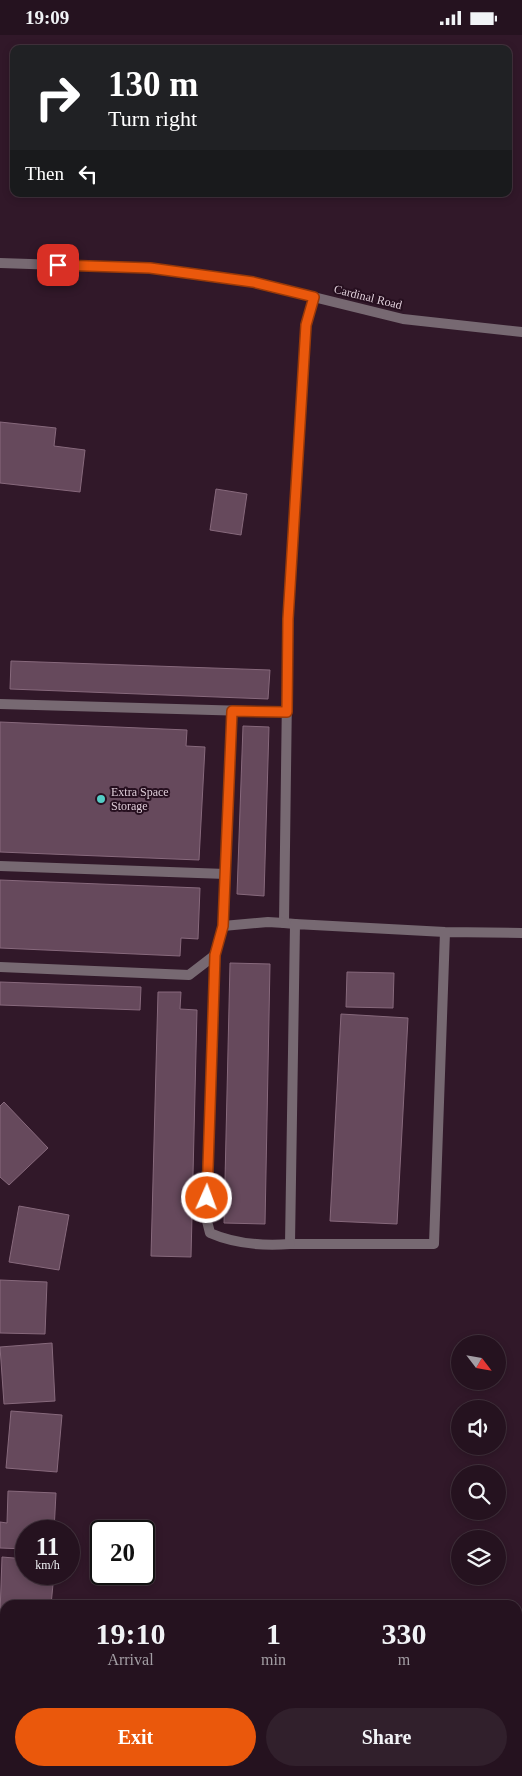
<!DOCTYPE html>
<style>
body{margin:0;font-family:Georgia,serif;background:#31202c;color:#f1f3f6;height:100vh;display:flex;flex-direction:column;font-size:19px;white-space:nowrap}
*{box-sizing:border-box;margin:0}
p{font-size:16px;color:#a39ea4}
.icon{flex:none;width:28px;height:28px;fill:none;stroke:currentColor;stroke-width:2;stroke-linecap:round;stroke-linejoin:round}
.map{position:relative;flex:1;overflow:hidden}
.side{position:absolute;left:0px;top:1565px;width:522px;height:176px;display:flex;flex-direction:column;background:#25121f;border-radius:15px 15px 0 0;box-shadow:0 2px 8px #0003,0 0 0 1px #42323d}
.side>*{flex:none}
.guide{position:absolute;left:10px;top:10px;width:502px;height:152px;border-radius:10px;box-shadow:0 2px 8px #0003,0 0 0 1px #42323d;background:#202124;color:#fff;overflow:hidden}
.needle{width:32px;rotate:121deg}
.buttons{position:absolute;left:451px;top:1300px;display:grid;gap:10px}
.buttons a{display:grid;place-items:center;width:55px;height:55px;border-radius:50%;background:#25121f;box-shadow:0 2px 8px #0003,0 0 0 1px #42323d;font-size:25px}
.speed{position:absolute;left:15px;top:1485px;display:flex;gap:10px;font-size:25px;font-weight:700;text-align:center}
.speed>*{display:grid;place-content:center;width:65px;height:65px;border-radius:50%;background:#25121f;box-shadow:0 2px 8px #0003,0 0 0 1px #42323d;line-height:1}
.speed small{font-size:12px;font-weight:400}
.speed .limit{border:2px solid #111;border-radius:8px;background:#fff;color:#111}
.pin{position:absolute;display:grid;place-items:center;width:42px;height:42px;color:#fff;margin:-21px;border-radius:10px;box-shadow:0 2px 8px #0006}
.me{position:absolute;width:55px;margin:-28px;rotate:2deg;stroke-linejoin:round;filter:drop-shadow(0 0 4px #0008)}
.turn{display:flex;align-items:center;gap:18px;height:105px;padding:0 15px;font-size:22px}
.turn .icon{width:65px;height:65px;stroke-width:2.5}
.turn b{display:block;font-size:35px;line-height:42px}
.then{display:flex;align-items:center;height:48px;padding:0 15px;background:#0003;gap:10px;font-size:19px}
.eta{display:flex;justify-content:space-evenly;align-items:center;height:85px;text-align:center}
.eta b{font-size:30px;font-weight:600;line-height:35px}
.action{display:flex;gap:10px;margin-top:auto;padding:10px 15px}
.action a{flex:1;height:58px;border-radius:30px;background:#ea580c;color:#fff;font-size:20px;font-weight:600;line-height:58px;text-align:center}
.action a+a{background:#31202c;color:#f1f3f6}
.status{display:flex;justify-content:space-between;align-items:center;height:35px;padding:0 25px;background:#25121f;direction:ltr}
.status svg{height:14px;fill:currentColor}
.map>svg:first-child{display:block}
.building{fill:#66495c;stroke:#87697c}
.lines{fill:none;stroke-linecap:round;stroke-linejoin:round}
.service{stroke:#776972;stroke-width:10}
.tertiary{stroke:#776972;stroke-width:10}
.route-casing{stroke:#983908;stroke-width:12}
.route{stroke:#ea580c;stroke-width:9}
.poi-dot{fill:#54cdc6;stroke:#260f1f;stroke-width:2}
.labels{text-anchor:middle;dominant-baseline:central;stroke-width:4;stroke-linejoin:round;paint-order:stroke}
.street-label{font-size:12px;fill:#dfced9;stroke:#260f1f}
.poi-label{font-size:12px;fill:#dfced9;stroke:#260f1f;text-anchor:start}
</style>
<div class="status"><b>19:09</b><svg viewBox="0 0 49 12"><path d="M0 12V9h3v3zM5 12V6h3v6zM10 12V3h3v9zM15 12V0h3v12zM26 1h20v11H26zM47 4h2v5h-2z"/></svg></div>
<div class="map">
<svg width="522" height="1741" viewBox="0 0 522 1741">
<rect width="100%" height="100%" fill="#311829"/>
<!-- building -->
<g class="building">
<polygon points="0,387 56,393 54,411 85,415 80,457 0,448"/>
<polygon points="216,454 247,459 241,500 210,495"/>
<polygon points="11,626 270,635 268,664 10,654"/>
<polygon points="0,687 187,695 186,711 205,712 199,825 0,817"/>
<polygon points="243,691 269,692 264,861 237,859"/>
<polygon points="0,845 200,853 198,904 181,903 180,921 0,913"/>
<polygon points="230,928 270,929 265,1189 224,1188"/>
<polygon points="347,937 394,938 393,973 346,972"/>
<polygon points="0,947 141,952 140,975 0,970"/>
<polygon points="158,957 181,957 180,974 197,975 191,1222 151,1221"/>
<polygon points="341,979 408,983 397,1189 330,1186"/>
<polygon points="4,1067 48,1113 9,1150 0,1142 0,1071"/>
<polygon points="19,1171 69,1180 59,1235 9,1227"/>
<polygon points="0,1245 47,1247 45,1299 0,1298"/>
<polygon points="52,1308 55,1366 4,1369 0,1312"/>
<polygon points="11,1376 62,1380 57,1437 6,1433"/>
<polygon points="8,1456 56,1458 54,1496 26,1496 26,1514 0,1513 0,1487 7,1488"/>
<polygon points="2,1522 26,1524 26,1539 54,1539 51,1570 5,1570 5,1580 0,1579"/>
<rect x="0" y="1592" width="5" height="58"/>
<polygon points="1,1656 5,1656 5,1715 0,1714"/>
<polygon points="0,1726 5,1726 5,1736 56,1736 56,1741 0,1741"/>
</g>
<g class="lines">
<!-- service -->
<g class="service">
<polyline points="0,669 287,677"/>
<polyline points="0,831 226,839"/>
<polyline points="295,889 284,888 288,584 306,290 314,262"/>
<polyline points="223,891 232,676"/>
<polyline points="445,897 434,1209 290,1209 295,889 445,897 522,898"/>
<path d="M215,920L206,1182L210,1198C235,1209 263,1211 290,1209"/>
<polyline points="0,932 189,940 215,920 223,891 268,887 284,888"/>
<polyline points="518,1686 522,1687"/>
<polyline points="177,1741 177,1736"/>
</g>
<!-- tertiary -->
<polyline class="tertiary" points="0,228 150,233 253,247 403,284 522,297"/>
</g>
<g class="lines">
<!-- route casing -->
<g class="route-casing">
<polyline id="route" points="58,230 150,233 253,247 314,262 306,290 288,584 287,677 232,676 223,891 215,920 207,1163"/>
</g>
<!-- route -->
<use href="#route" class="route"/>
</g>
<!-- markers -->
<circle class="poi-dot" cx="101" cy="764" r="5"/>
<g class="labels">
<!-- street labels -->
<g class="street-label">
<text transform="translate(368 262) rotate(14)">Cardinal Road</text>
</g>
<!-- poi labels -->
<g class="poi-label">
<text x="111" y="757">Extra Space<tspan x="111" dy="14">Storage</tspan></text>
</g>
</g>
</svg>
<div class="buttons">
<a><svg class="needle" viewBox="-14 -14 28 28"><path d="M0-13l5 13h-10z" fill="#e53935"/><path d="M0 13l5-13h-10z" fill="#a39ea4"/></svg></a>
<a><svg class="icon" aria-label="sound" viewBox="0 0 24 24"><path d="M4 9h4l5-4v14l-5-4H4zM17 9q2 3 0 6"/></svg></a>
<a><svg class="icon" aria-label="search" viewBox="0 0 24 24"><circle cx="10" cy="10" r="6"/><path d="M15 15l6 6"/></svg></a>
<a><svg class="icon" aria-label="layers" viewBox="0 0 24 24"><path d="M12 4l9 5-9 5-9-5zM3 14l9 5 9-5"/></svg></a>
</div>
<div class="speed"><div>11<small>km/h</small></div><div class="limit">20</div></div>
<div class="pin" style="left:58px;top:230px;background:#d93025"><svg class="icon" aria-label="arrive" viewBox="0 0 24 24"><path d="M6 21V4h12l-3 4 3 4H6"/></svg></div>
<svg class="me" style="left:207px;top:1163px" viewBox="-20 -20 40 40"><circle r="17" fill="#ea580c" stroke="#fff" stroke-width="3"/><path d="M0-11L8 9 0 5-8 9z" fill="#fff"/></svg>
<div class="guide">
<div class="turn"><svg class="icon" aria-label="right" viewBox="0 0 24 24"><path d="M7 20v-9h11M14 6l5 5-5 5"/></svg><div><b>130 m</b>Turn right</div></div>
<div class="then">Then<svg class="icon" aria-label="left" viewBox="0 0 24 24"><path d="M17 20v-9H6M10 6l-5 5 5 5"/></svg></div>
</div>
<section class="side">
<div class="eta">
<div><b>19:10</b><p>Arrival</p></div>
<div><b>1</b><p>min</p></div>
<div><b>330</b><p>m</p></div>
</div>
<div class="action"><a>Exit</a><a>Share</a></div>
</section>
</div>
